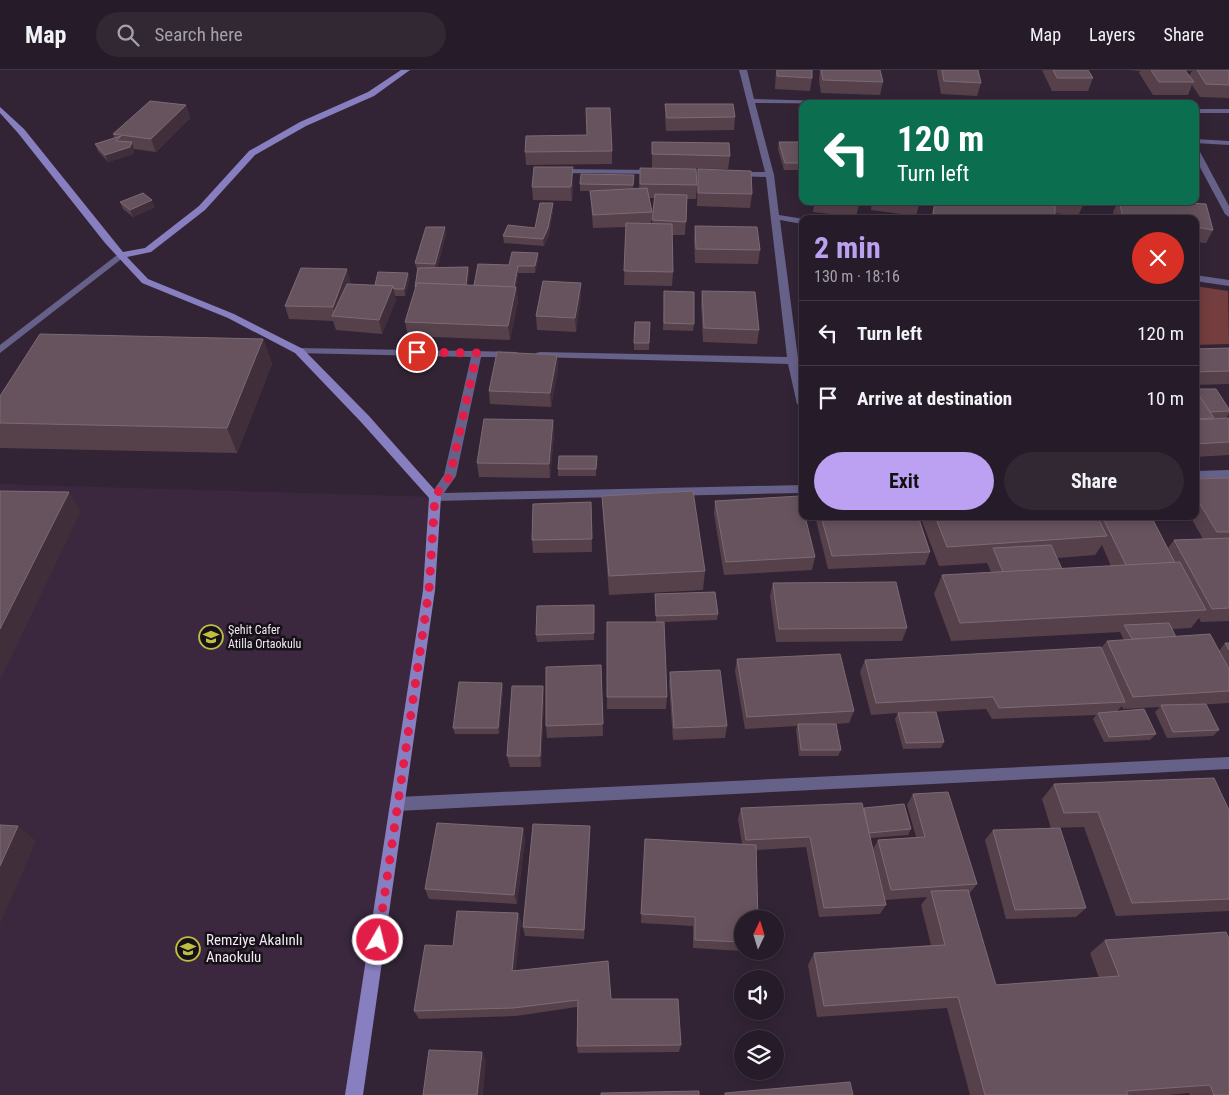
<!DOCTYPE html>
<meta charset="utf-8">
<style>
body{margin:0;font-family:"Roboto Condensed",sans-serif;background:#322834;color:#f1f3f6;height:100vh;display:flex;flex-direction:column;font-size:19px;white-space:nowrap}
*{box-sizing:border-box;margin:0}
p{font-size:16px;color:#a4a1a8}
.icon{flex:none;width:28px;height:28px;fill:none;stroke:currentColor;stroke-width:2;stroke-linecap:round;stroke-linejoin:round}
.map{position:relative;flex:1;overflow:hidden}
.panel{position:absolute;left:799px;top:145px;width:400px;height:305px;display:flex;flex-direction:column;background:#261b28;border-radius:10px;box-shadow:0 2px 12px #0003,0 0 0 1px #423945}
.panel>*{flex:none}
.top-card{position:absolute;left:799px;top:30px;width:400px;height:105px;border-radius:10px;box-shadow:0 2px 12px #0003,0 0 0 1px #423945;background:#0b6e4f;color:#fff;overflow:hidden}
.needle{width:32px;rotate:4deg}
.tools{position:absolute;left:734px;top:840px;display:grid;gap:10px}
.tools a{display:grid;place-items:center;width:50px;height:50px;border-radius:50%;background:#261b28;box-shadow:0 2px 12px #0003,0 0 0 1px #423945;font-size:25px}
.pin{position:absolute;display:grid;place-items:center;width:42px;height:42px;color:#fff;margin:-21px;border:2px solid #fff;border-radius:50%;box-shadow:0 1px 5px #0007}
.me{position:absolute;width:55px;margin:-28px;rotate:8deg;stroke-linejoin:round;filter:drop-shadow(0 0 4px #0008)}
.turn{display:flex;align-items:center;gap:18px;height:105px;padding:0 15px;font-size:22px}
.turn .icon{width:65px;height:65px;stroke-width:2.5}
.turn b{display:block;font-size:35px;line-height:42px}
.round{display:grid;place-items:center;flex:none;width:52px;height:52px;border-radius:26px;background:#322834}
.overview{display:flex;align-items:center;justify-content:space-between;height:85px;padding:0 15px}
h1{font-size:30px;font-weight:700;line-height:38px;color:#bca0f2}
.cta{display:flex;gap:10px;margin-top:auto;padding:10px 15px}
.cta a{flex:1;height:58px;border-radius:30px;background:#bca0f2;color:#111;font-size:20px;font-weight:700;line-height:58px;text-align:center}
.cta a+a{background:#322834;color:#f1f3f6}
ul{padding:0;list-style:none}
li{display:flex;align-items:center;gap:15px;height:65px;padding:0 15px;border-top:1px solid #423945}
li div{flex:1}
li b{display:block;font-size:19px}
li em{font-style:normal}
header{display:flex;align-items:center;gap:30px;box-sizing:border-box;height:70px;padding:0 25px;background:#261b28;border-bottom:1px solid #423945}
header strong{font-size:24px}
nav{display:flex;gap:28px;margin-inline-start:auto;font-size:18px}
.search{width:350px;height:45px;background:#322834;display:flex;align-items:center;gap:12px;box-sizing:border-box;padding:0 18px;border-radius:28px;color:#a4a1a8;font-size:19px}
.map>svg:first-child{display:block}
.built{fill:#3b283f}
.green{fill:#743d3e}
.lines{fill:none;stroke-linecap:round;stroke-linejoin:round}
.street{fill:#666189;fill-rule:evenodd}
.secondary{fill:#887fc0;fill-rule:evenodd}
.wall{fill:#56414b;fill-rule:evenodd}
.shaded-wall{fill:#402e3a}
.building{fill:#66535d;stroke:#7c6a74}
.route{stroke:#e11d48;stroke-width:9;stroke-dasharray:0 16.2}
.labels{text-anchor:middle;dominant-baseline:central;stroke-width:5;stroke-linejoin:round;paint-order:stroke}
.poi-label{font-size:12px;fill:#f1e8f3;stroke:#161017;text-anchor:start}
.near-poi-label{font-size:15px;fill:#f1e8f3;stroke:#161017;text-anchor:start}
</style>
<header>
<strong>Map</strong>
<div class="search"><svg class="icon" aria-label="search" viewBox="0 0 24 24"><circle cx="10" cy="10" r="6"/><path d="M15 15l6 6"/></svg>Search here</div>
<nav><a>Map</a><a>Layers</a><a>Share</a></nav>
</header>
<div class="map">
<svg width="1229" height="1025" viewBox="0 0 1229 1025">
<rect width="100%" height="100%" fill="#322435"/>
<!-- built -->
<polygon class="built" points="0,414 435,427 429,520 354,1025 0,1025"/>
<!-- green -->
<polygon class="green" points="1195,216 1228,221 1229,274 1195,275"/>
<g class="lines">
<!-- street -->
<g class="street">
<polygon points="739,0 747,0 754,29 865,32 869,34 755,33 774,105 779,145 804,149 802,154 780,150 798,288 802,288 802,294 799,294 802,311 802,337 797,334 788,294 536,287 536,283 540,282 787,287 766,107 735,106 731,104 735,102 765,102"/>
<rect x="1195" y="39" width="34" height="4"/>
<polygon points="1195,69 1229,71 1229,75 1195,73"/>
<polygon points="1195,78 1199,80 1229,136 1229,147 1225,144 1195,88"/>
<polygon points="554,99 657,100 661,102 657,104 557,103 553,101"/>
<polygon points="121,182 124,183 124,187 0,283 0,275"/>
<polygon points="1195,205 1229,210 1229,216 1195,211"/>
<polygon points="299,278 517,282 517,286 513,287 481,287 456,406 444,423 802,415 802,423 435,431 429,427 444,405 471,287 295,283 295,279"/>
<polygon points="1229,400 1229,408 1195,409 1195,401"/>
<polygon points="1229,687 1229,699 398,741 393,739 391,734 393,729 398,727"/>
</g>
<!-- secondary -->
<polygon class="secondary" points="401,0 410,0 374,26 306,56 255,85 205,140 151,182 127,187 148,209 234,244 303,279 369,346 441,427 435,520 363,1025 345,1025 423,520 429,428 361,352 295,283 228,248 142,213 105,173 18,63 0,43 0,37 24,59 123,182 145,178 199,136 249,81 300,52 368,22"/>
</g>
<!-- wall -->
<g class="wall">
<polygon points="776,0 812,0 812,8 810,21 775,19"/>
<polygon points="820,0 880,0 883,12 880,25 821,23 819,10"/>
<polygon points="937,0 978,0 981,13 977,26 941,24 937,2"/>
<polygon points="1042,0 1088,0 1093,8 1088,21 1052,21"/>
<path d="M1127,0H1229V28L1200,27L1192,15L1188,25H1153L1139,3L1140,1ZM1185,1H1192L1189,6Z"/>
<polygon points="665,34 735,47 734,60 666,61 665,47"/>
<polygon points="186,35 190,48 156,82 134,79 133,84 108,92 98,81 95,74 114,68 113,64"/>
<polygon points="652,72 730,86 728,99 652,98"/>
<polygon points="779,72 802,88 802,100 784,100 778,79"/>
<polygon points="612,81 612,94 526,95 525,82"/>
<polygon points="573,97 573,111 572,131 533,130 532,117"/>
<path d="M640,98L697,115L696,129H687L685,165H672L673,202L672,216L624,215L626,157L593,158L591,134L590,121H580V114L634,105L633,119H639ZM649,128H655L652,154H651L652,142Z"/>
<polygon points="698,99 752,124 750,138 697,136"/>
<polygon points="815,131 860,131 856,147 813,142"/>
<polygon points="872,131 920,131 916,146 871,140"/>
<polygon points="926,131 947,131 953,132 953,131 1083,131 1084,133 1078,146 1055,143 1055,149 931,149 934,135 926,134"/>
<polygon points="1118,131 1159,131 1206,134 1213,160 1206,173 1195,172 1195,149 1114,149 1113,142"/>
<polygon points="120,132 155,137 133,147 123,139"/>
<polygon points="553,140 549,165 544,176 504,173 503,166 535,158"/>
<polygon points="695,156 760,180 758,194 695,193 694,170"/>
<polygon points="446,164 437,198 468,197 469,204 467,215 474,215 509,195 538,190 535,203 518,203 516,217 518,231 510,270 408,266 405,252 415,219 415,217 417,200 415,193"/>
<polygon points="802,186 802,234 799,200"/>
<polygon points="408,203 409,210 405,226 395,226 396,230 382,264 336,260 333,251 289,249 285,236 351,213 351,214 375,215"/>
<polygon points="664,221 694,254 693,261 663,260"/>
<polygon points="702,221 759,260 757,274 703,272 701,234"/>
<polygon points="581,227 576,262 537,260 536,246"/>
<polygon points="650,252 649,280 634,280 634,273"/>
<polygon points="263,269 272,294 237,383 0,378 0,326"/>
<polygon points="1229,278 1229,314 1195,315 1195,279"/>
<polygon points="557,285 558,299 551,337 490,334 489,321"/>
<polygon points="1195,319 1229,339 1229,344 1226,348 1213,349 1229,348 1229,385 1195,387"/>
<polygon points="553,350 554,364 550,408 479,407 477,393"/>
<polygon points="597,386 596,406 558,406 558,399"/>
<path d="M1229,408V551L1201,552L1199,548L1191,558L1172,559L1176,567L1219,581L1225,573H1229V633L1195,635L1219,660L1213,666L1167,668L1155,642L1160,637L1123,639L1122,636L1117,641L1156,664L1150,670L1104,672L1093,649L1096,645L992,649L986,639L910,643L944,672L941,678L903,679L895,649L898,643L871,645L860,602L865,590L1101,578L1107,571L1124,570L1120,562L951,571L934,524L942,505L991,502L987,493L939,496L920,446H1151L1168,478L1174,470L1203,469L1190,446H1195V409ZM1102,475L1111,496L1061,499L1057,488L1095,485Z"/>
<polygon points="602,426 705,501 703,520 609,525 603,445"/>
<polygon points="715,431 815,487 812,500 724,505 714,444"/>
<polygon points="591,432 592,482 533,483 532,470"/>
<polygon points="815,446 918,446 930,482 925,495 828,499"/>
<polygon points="773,513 907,558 902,571 776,572 770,526"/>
<polygon points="655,524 718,544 717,550 664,552 667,627 666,639 607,639 607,552 656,552"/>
<polygon points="594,535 594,570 537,572 536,565"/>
<polygon points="737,589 854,641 849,653 836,654 841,680 838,686 799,686 796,660 797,656 745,659 735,601"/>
<polygon points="601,595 603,666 547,668 546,656"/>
<polygon points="670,602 727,656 725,668 673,670 669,614"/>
<polygon points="502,613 503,619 499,664 455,664 453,658"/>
<polygon points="543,616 544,628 541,697 510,697 507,686"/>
<polygon points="1054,714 1229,740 1229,841 1116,846 1084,757 1051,758 1042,729"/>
<polygon points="913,724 977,814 969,824 996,915 1099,908 1090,883 1105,870 1229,1025 1190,1025 1189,1023 1168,1025 970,1025 947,938 817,947 808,895 814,883 931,875 921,835 927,827 885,830 886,835 880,844 819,847 806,777 757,780 742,849 742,881 693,878 693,856 641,853 645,769 742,774 738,749 741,738 864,738 911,759 908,765 870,768 873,779 878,770 916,767 907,735"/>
<polygon points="523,758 525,769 517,834 429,829 425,819"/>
<polygon points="993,760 1086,838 1076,847 1006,849 985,770"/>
<polygon points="590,766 584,869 525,866 523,857"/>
<polygon points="518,843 521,852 515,900 611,929 681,975 679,982 578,983 577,976 577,937 516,946 419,949 414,941 453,876"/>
</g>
<!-- shaded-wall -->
<g class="shaded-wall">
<polygon points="186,35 190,48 156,82 151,69"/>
<polygon points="132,72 134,79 133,84 108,92 105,85"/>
<polygon points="573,97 573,111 572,131 571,117"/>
<polygon points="152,130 155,137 133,147 130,140"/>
<polygon points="553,133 553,140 549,165 544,176 543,169"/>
<polygon points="445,157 446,164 436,201 435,194"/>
<polygon points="538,183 538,190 535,203 535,196"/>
<polygon points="518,196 518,203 515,223 516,217 518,231 510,270 508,256"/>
<polygon points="468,197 469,204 467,223 466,216"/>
<polygon points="347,199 351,213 338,247 336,247 333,237"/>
<polygon points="408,203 409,210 405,226 404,219"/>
<polygon points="581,213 581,227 576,262 575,248"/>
<polygon points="393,216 396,230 382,264 379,250"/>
<polygon points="263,269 272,294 237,383 227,358"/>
<polygon points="557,285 558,299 551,337 550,323"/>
<polygon points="553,350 554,364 550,408 549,394"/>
<polygon points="69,422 81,441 0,610 0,559"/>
<polygon points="502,613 503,619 499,664 498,658"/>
<polygon points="543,616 544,628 541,697 540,686"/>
<polygon points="18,756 36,771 0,854 0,796"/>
<polygon points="590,756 590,766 584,869 584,860"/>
<polygon points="523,758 525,769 517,834 514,825"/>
<polygon points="518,843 521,852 515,909 512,901"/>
<polygon points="482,982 486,991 483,1025 477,1025"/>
</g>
<!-- building -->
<g class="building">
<polygon points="777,0 812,0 812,8 777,6"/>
<polygon points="821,0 880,0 883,12 823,10"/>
<polygon points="942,0 978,0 981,13 944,11"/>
<polygon points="1053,0 1088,0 1093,8 1057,8"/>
<polygon points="1151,0 1185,0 1194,12 1159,12"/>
<polygon points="1197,0 1229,0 1229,15 1206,14"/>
<polygon points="150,31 186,35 151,69 113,64"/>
<polygon points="665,34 733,34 735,47 667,48"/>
<polygon points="586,38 610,38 612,81 525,82 526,66 587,65"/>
<polygon points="121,66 116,71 132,72 130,77 105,85 95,74"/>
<polygon points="652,72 729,73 730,86 652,84"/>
<polygon points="779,72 798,72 802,88 802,93 785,93"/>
<polygon points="534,97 573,97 571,117 532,117"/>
<polygon points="640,98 696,99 697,115 640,114"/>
<polygon points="698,99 751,101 752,124 698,123"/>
<polygon points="581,104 634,105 633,115 580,114"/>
<polygon points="647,118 652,142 593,145 590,121"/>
<polygon points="143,123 152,130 130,140 120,132"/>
<polygon points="655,124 687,125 686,152 652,150"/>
<polygon points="839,131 860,131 859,134"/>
<polygon points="935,131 946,131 955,133 956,131 1038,131 1055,134 1055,149 957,149 933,145"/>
<polygon points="1119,131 1159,131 1206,134 1213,160 1195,157 1195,149 1132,149 1123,147"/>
<polygon points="540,133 553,133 548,158 543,169 503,166 508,155 535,158"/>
<polygon points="626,153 672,154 673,202 624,201"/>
<polygon points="695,156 757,157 760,180 696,179"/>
<polygon points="426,157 445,157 435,194 415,193"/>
<polygon points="512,182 538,183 535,196 518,196 514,217 474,215 478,194 509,195"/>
<polygon points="468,197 466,215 417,213 416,217 415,217 418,198"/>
<polygon points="301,198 347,199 333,237 285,236"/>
<polygon points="378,202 408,203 404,219 394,219 393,216 375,215"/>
<polygon points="543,211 581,213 575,248 536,246"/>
<polygon points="417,213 516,217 508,256 405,252"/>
<polygon points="347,214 393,216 379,250 332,246"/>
<polygon points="664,221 694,222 694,254 664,253"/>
<polygon points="702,221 755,222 759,260 704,258"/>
<polygon points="635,252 650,252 649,273 634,273"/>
<polygon points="40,264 263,269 227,358 0,353 0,326"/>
<polygon points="1229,278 1229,301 1195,302 1195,279"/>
<polygon points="497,282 557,285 550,323 489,321"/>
<polygon points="1195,319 1214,348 1195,349"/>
<polygon points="1195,319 1216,319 1229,339 1229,341 1210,342"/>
<polygon points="1229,348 1229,372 1195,374 1195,350"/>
<polygon points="484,349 553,350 549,394 477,393"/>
<polygon points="559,386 597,386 596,399 558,399"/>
<polygon points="1229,408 1229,462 1217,462 1195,426 1195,409"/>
<polygon points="0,421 69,422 0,559"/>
<polygon points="693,421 705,501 609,506 602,426"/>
<polygon points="800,426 802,436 802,446 805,446 815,487 726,492 715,431"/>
<polygon points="591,432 592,469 532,470 533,434"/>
<polygon points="821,446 918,446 930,482 832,486"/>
<polygon points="935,446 1097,446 1107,466 947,477"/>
<polygon points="1102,446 1151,446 1175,493 1126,495"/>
<polygon points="1229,468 1229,538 1212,539 1174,470"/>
<polygon points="1051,475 1062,499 1003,502 993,478"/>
<polygon points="1180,492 1206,540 960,553 942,505"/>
<polygon points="896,512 907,558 779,559 773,513"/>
<polygon points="715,522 718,544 656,546 655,524"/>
<polygon points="594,535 594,563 536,565 537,536"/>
<polygon points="607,552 664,552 667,627 607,627"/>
<polygon points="1169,553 1176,567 1132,569 1124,555"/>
<polygon points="1210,564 1229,599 1229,621 1133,627 1107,571"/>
<polygon points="1225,573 1229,573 1229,580"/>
<polygon points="1101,577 1125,632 999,638 993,627 876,633 865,590"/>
<polygon points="840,584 854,641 747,647 737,589"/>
<polygon points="601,595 603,654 546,656 546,597"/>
<polygon points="720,600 727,656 674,658 670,602"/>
<polygon points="459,612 502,613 498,658 453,658"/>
<polygon points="512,616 543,616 540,686 507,686"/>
<polygon points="1206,634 1219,660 1173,662 1161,635"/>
<polygon points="1144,639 1156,664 1109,667 1098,643"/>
<polygon points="936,642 944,672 906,673 898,643"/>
<polygon points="798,654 836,654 841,680 801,680"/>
<polygon points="1214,708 1229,740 1229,829 1132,833 1098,742 1064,743 1054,714"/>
<polygon points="948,722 977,814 891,820 878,770 925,767 913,724"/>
<polygon points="862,733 886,835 824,838 810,767 746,770 741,738"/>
<polygon points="904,734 911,759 869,763 864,738"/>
<polygon points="437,753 523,758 514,825 425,819"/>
<polygon points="533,754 590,756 584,860 523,857"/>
<polygon points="0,755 18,756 0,796"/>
<polygon points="1060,758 1086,838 1015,840 993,760"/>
<polygon points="645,769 756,775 758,849 742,849 742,872 695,870 695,847 641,844"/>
<polygon points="968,820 996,915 1119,906 1105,870 1226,862 1229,869 1229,1025 1214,1025 1210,1015 1126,1021 1128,1025 985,1025 958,927 824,936 814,883 945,875 931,821"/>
<polygon points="457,841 518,843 512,901 608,891 611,929 678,929 681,975 577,976 578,930 513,938 414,941 425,875 453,876"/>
<polygon points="429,980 482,982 477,1025 423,1025"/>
<polygon points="850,1012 853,1025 725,1025 725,1023"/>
<polygon points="699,1021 699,1025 601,1025 601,1023"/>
</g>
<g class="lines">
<!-- route -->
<polyline class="route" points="378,870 429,520 435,426 450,406 477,283 417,282"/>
</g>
<!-- icons -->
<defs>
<g id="school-ring" transform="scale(1.25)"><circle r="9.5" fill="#161017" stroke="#bebf42" stroke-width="1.5"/><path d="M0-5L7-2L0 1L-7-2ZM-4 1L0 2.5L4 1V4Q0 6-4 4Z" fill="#bebf42"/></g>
</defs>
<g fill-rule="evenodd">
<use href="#school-ring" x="211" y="567"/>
<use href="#school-ring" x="188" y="879"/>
</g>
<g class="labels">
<!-- poi labels -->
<g class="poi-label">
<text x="228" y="560">Şehit Cafer<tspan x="228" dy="14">Atilla Ortaokulu</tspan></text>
</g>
<!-- near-poi labels -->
<g class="near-poi-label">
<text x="206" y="870">Remziye Akalınlı<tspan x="206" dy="17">Anaokulu</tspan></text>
</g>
</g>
</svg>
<div class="tools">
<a><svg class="needle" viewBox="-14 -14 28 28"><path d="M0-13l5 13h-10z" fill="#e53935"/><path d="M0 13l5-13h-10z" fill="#a4a1a8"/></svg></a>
<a><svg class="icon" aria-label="sound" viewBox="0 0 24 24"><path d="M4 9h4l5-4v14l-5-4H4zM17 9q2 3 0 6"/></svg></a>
<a><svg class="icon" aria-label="layers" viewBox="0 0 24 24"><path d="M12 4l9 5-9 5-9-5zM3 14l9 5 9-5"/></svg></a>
</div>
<div class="pin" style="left:417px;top:282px;background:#d93025"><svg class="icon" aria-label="arrive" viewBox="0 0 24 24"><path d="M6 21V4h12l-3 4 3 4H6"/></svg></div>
<svg class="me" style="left:378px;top:870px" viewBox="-20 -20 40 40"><circle r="17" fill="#e11d48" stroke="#fff" stroke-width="3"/><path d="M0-11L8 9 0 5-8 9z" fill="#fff"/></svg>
<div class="top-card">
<div class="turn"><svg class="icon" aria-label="left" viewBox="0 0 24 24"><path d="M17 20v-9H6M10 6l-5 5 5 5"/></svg><div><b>120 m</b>Turn left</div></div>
</div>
<section class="panel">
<div class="overview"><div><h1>2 min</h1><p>130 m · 18:16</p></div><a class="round" style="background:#d93025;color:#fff"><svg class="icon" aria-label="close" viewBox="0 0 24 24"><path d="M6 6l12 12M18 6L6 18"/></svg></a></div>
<ul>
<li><svg class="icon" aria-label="left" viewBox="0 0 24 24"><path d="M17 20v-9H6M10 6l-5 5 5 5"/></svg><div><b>Turn left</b></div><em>120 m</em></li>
<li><svg class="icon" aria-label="arrive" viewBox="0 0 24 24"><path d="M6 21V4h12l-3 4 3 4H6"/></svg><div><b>Arrive at destination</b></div><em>10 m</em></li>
</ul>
<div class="cta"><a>Exit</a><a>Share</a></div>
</section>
</div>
